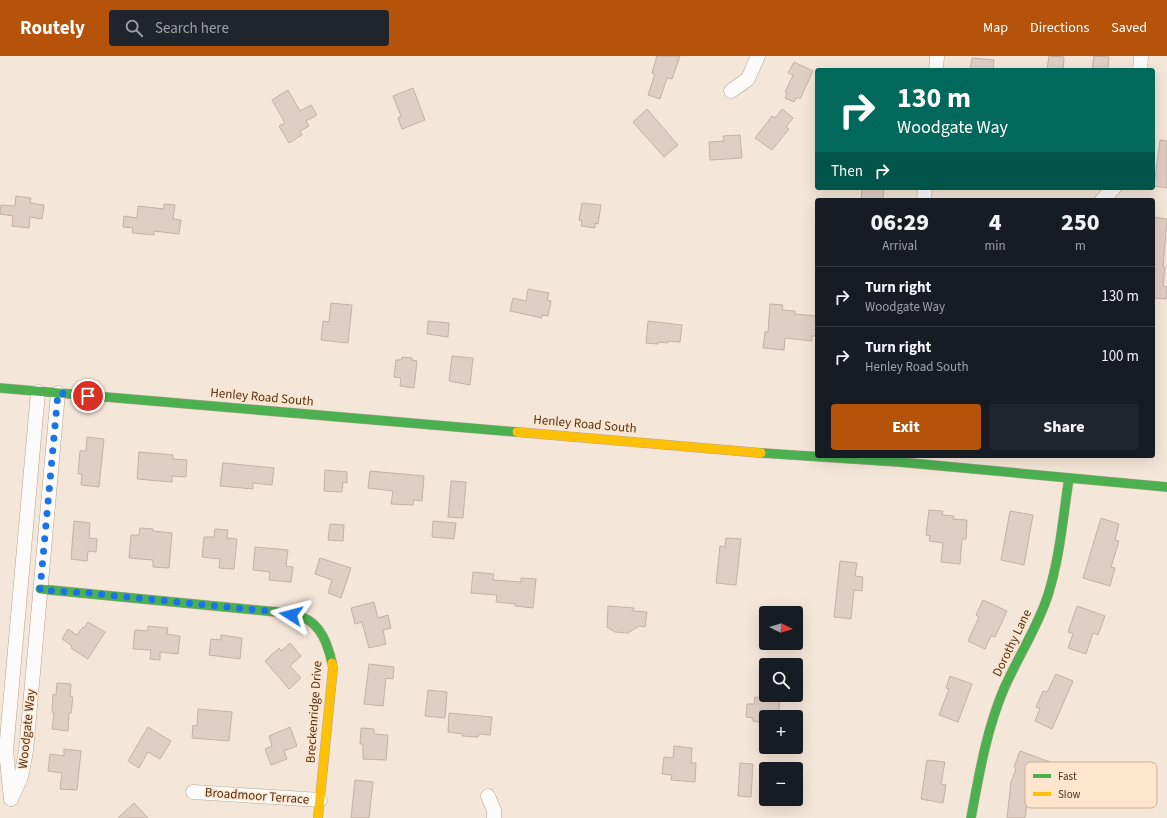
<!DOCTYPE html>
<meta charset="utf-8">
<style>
body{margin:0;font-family:"Source Sans 3",sans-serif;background:#20242c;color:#f1f3f6;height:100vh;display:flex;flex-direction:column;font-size:15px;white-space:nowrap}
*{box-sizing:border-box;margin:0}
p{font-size:13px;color:#9ea1a6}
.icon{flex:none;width:22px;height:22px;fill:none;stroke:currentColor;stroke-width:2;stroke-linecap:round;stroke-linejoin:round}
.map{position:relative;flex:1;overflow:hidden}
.details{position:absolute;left:815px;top:142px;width:340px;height:260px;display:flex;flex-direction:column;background:#171b24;border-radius:4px;box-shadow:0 4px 16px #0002}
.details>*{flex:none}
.hud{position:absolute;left:815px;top:12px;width:340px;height:122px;border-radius:4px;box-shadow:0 4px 16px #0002;background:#00695c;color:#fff;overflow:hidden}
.needle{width:26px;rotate:95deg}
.tools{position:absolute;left:759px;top:550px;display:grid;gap:8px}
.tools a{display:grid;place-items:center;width:44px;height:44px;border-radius:4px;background:#171b24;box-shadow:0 4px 16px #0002;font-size:20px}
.pin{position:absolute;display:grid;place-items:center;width:34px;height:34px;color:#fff;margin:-17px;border:2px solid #fff;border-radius:50%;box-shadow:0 1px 4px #0007}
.me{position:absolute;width:44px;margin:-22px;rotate:279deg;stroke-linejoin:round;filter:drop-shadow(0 0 3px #0008)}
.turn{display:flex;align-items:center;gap:14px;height:84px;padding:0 16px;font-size:18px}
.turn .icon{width:52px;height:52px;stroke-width:2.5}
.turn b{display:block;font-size:28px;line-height:34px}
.then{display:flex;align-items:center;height:38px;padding:0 16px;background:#0003;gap:8px;font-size:15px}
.eta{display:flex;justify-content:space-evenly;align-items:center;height:68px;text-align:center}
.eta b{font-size:24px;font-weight:800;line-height:28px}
.primary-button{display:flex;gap:8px;margin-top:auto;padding:8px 16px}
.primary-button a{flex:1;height:46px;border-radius:4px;background:#b45309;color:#fff;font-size:16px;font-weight:800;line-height:46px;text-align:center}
.primary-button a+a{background:#20242c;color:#f1f3f6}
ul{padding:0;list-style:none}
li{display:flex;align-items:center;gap:12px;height:60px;padding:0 16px;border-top:1px solid #363941}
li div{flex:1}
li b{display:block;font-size:15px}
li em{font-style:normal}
header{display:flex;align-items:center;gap:24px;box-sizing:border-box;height:56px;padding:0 20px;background:#b45309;color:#fff}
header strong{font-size:19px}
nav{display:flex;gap:22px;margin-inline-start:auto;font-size:14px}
.search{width:280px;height:36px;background:#20242c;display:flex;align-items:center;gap:10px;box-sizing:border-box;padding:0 14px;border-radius:4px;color:#9ea1a6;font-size:15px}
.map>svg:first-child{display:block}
.building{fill:#dfcec3;stroke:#c5b1a4}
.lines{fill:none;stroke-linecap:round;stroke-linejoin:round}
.street-casing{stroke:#b6a593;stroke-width:15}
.fast-casing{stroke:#b6a593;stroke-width:10}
.slow-casing{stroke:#b6a593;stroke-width:10}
.street{stroke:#fdfbf9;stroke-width:14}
.fast{stroke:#4caf50;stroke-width:9}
.slow{stroke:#ffc107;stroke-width:9}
.route{stroke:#1a73e8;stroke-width:7;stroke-dasharray:0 12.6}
.labels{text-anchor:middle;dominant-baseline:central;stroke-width:3;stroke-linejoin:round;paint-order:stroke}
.street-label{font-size:13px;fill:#4d341a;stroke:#ffe5cd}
.key{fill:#ffe5cd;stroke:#cab097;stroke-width:1}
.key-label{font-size:11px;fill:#4d341a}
</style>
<header>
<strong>Routely</strong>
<div class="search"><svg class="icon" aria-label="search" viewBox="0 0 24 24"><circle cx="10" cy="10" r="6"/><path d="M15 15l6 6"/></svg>Search here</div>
<nav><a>Map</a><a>Directions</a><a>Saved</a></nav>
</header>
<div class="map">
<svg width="1167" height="762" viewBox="0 0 1167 762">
<rect width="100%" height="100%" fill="#f4e6d8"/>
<!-- building -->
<g class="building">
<polygon points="657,0 680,0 672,23 667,22 660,43 648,39 655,18 652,17"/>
<polygon points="1049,0 1064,1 1063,14 1047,14"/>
<polygon points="1094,0 1109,1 1108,14 1092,14"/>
<polygon points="972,2 994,4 993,14 970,14"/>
<polygon points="794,6 813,15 800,43 797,41 794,46 785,42 787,37 785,36 793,19 788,17"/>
<polygon points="413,32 425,64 402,73 398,62 401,60 393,40"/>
<polygon points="288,34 300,55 311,49 317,59 306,65 309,70 300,75 302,79 289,87 279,70 285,67 272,44"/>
<polygon points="647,53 678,89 664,101 633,66"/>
<polygon points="782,53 793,62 786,71 789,73 772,94 755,82 772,60 775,62"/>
<polygon points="740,79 742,102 710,104 709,86 724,85 723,80"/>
<polygon points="1160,84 1167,85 1167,132 1154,130"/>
<polygon points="862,132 884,132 883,144 861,144"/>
<polygon points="16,140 31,142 30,147 44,149 42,163 30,161 29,172 12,170 13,160 0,158 1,149 15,150"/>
<polygon points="582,147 601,149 598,168 595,167 595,172 581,170 582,165 579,164"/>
<polygon points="164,148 175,149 173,163 181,164 179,178 154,175 154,179 132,177 133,172 123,171 124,160 137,162 138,150 164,153"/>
<polygon points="1153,161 1167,163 1163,211 1165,211 1163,230 1167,231 1166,243 1153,242"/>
<polygon points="528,233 549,237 547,244 551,245 548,260 542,259 542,262 510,255 513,242 526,245"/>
<polygon points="331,247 352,249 348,287 321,284 323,265 329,266"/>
<polygon points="770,248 783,249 782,254 795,255 795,258 817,260 816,280 812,280 812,285 785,282 784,294 763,292 765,276 768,276"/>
<polygon points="428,265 449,267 448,281 427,278"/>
<polygon points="648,265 682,269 680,286 668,285 668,287 658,286 658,288 646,287"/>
<polygon points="452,300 473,302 470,329 449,325"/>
<polygon points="402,301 412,302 412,304 417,305 414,332 400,330 401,322 394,321 396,304 401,304"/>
<polygon points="87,381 104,383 99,431 81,429 82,418 78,418 80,395 86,395"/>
<polygon points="139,396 173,399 173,403 187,404 186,421 172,420 172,426 137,423"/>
<polygon points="223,407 274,412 272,429 253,427 253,433 220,430"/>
<polygon points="325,414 347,416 347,427 343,426 342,436 324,435"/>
<polygon points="370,415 424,420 422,445 414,444 413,449 391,448 393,435 368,432"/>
<polygon points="451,425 466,426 463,462 448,461"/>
<polygon points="929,454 943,455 942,459 954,460 953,463 967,464 966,483 962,483 960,508 941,506 943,487 929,485 930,480 926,479"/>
<polygon points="1010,455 1033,459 1024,509 1001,504"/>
<polygon points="1101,462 1119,468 1115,484 1119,485 1111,511 1115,512 1110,530 1083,522"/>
<polygon points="74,465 90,467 89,482 97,483 96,496 88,495 87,505 71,503"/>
<polygon points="433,465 456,467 454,483 432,481"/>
<polygon points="330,468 344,469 343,485 328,484"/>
<polygon points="140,472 153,473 153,475 172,477 169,512 153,511 153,504 129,502 131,479 139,479"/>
<polygon points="215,473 228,474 227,482 237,483 234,513 219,512 220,503 202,501 204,481 214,481"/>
<polygon points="726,482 741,483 736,529 716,527 720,490 725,491"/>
<polygon points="255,491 288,494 286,510 293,511 291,526 269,524 270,516 253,514"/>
<polygon points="320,502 351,512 341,542 328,537 332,524 315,518"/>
<polygon points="840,505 857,507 855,520 863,521 862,535 854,534 851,563 834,561"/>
<polygon points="473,516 494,518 493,524 521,526 521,522 536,523 533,552 515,550 516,548 496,546 497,539 471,537"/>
<polygon points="983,544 1007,555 995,581 991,580 985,593 968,585 979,561 976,559"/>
<polygon points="374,546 378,562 388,559 391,572 383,574 386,588 369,592 362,566 355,568 351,552"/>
<polygon points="608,550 634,552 633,555 647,556 645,571 639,570 628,577 615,576 607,571"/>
<polygon points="1077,550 1105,560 1098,579 1093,577 1086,598 1068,592 1073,578 1068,576"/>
<polygon points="88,566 105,576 88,603 71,592 72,590 62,583 68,573 77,579 83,571 84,572"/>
<polygon points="148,570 168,572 167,578 180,580 178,598 160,596 160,604 150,603 151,594 133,593 135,574 148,575"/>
<polygon points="221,579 242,582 240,603 209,599 211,583 221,584"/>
<polygon points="290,587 301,600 290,610 301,622 289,633 265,605 279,592 281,595"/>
<polygon points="369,608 394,611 393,623 386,622 383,650 364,648"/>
<polygon points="1056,618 1073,625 1052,673 1035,665 1040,653 1036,651 1043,635 1047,636"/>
<polygon points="950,620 972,628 958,666 939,659 949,633 946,632"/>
<polygon points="57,627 71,628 70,640 73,641 71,657 69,657 68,675 52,673 54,657 52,656 53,638 56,639"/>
<polygon points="428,634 447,636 445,662 425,660"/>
<polygon points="755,641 780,643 778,661 766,661 766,667 753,665 753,662 746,661 747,648 754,648"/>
<polygon points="198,653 232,656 229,685 192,682 193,669 197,670"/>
<polygon points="449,657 492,661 490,679 479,678 478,681 462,680 463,678 448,676"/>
<polygon points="148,671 171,685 160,703 148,696 139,712 128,705"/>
<polygon points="290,671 297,690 284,695 287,703 271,709 265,693 272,690 269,680"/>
<polygon points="361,672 374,673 374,678 388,679 386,704 363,703 363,688 360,688"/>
<polygon points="674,690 692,692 691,707 696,707 695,726 671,724 672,719 662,718 664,701 673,702"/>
<polygon points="64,693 81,695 77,734 60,733 62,717 48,715 50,698 64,700"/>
<polygon points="1020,695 1050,706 1046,717 1038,714 1032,733 1029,732 1025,762 1007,762 1011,726 1016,713 1014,711"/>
<polygon points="927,704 945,706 941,728 946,729 943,747 921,743"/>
<polygon points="740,707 753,708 751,741 738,740"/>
<polygon points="355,724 373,726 369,762 351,762"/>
<polygon points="134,747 148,762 118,762"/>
</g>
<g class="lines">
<!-- street casing -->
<g class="street-casing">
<g id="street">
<polyline points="936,14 937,0"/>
<polyline points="1140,14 1141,0"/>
<polyline points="731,35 748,23 758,0"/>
<polyline points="924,144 925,132"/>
<polyline points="1102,144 1114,132"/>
<polyline points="193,736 320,744"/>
<polyline points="488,740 494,754 494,762"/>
<polyline points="11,743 21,721 26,695 58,337"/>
<polyline points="11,743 6,695 38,336"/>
</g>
</g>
<!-- fast casing -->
<g class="fast-casing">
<g id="fast">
<polyline points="0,332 517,376"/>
<polyline points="761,397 899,406 1167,431"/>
<path d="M40,533L277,556C285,558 294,559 302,561C321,568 328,589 332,607"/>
<path d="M971,762C979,719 986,676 1003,635C1017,602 1037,573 1048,539C1060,501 1063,461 1069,422"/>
</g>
</g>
<!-- slow casing -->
<g class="slow-casing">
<g id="slow">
<polyline points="517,376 761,397"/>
<polyline points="318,762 333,612 332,607"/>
</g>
</g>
<!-- street -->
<use href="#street" class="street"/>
<!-- fast -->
<use href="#fast" class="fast"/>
<!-- slow -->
<use href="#slow" class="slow"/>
</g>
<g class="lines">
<!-- route -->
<polyline class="route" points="88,340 58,337 40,534 88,537 277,556 291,559"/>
</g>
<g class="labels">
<!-- street labels -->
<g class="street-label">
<text transform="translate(262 341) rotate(5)">Henley Road South</text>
<text transform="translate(585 368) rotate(5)">Henley Road South</text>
<text transform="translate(1012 587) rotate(-64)">Dorothy Lane</text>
<text transform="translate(314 656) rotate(-86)">Breckenridge Drive</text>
<text transform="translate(27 673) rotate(-84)">Woodgate Way</text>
<text transform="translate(257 740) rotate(4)">Broadmoor Terrace</text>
</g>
</g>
<!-- legend -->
<rect x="1025" y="706" width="132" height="46" rx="6" class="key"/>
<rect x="1033" y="718" width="18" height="4" fill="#4caf50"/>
<rect x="1033" y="736" width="18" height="4" fill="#ffc107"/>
<g class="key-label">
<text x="1058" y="724">Fast</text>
<text x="1058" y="742">Slow</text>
</g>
</svg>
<div class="tools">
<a><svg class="needle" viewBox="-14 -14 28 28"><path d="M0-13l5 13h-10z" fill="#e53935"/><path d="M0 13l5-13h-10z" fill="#9ea1a6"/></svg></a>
<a><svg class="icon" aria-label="search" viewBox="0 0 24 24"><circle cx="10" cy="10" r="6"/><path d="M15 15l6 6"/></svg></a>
<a>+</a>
<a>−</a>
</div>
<div class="pin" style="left:88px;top:340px;background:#d93025"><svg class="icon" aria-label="arrive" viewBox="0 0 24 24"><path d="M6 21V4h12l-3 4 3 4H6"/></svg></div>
<svg class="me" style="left:291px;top:559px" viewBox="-20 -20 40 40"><path d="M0-17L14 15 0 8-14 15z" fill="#1a73e8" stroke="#fff" stroke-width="4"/></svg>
<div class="hud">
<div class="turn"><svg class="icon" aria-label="right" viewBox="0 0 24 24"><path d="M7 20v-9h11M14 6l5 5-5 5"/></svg><div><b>130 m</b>Woodgate Way</div></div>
<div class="then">Then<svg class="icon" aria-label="right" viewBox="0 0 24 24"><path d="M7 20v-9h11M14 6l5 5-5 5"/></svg></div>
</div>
<section class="details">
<div class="eta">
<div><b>06:29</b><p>Arrival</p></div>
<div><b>4</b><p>min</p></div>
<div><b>250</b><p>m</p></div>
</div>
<ul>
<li><svg class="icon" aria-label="right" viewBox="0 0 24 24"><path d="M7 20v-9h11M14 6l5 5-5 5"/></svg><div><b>Turn right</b><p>Woodgate Way</p></div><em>130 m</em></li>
<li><svg class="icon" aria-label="right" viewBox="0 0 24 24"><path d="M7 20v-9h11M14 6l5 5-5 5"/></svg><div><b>Turn right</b><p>Henley Road South</p></div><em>100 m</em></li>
</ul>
<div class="primary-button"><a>Exit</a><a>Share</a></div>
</section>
</div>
